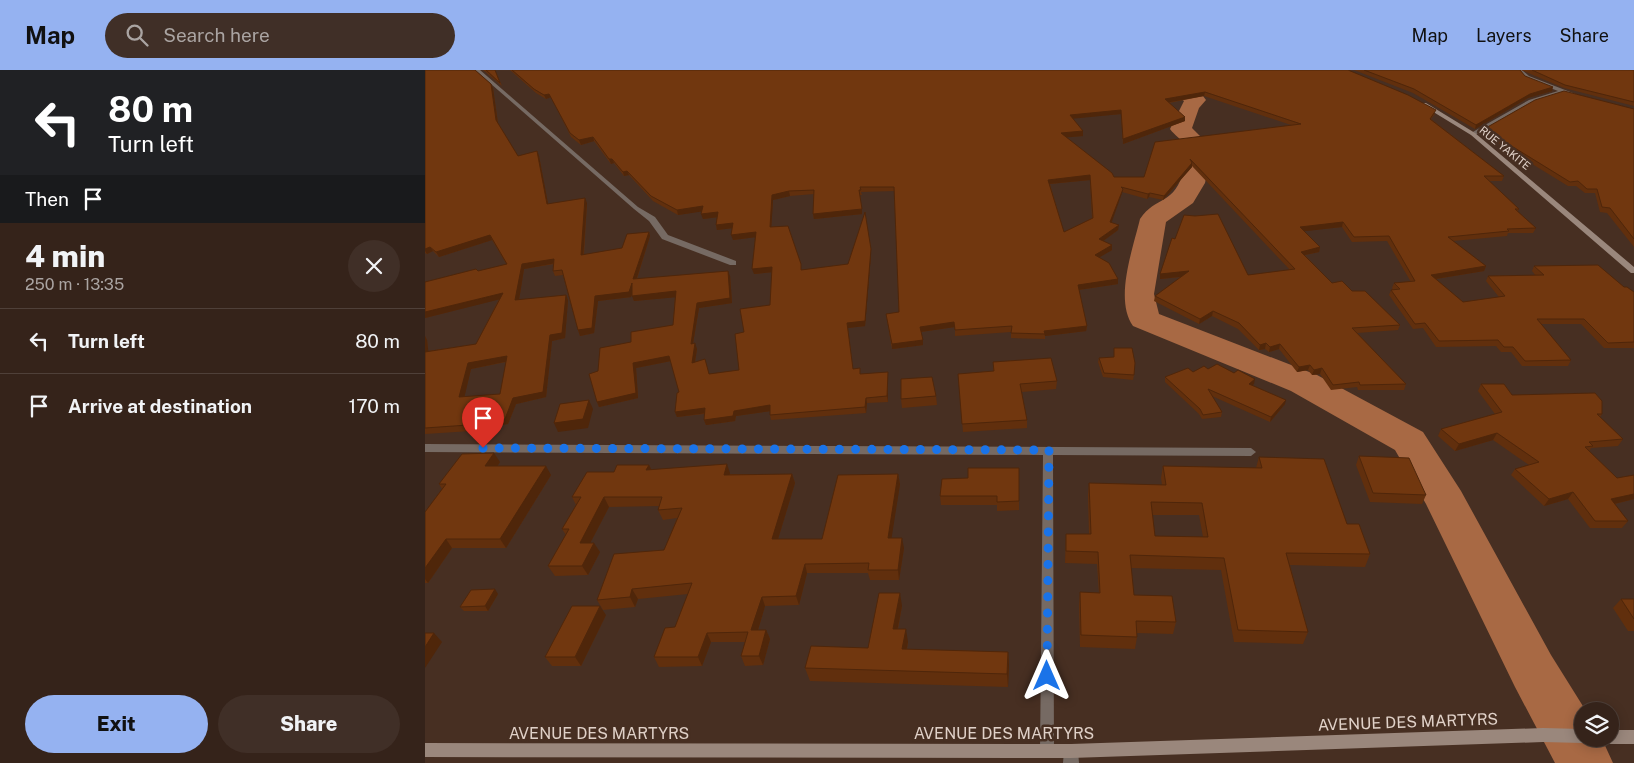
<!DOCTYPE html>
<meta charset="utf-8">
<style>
body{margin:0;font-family:"Public Sans",sans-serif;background:#402f27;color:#f1f3f6;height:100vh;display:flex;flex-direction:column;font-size:19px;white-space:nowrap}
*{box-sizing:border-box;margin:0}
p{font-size:16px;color:#aaa4a2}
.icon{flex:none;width:28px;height:28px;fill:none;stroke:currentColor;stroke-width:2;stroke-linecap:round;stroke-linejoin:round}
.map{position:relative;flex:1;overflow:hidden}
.side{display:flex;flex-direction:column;background:#35231a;width:425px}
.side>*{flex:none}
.guide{background:#202124;color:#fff;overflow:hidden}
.controls{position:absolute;left:1149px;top:632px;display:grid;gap:10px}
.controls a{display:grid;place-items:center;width:45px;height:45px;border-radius:50%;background:#35231a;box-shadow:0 2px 12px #0003,0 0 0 1px #4f4039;font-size:25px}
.pin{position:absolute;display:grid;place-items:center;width:42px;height:42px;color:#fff;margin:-51px -21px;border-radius:50% 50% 50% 0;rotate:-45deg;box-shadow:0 0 5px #0007}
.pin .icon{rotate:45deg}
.me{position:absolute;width:55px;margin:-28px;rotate:0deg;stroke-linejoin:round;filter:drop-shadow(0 0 4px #0008)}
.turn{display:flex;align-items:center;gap:18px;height:105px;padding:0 25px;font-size:22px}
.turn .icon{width:65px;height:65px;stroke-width:2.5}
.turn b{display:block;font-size:35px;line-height:42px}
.then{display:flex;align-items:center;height:48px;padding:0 25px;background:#0003;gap:10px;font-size:19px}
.round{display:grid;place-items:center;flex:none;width:52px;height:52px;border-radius:26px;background:#402f27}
.head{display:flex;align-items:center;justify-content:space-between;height:85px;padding:0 25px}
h1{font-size:30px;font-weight:800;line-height:38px}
.cta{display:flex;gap:10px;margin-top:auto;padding:10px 25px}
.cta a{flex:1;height:58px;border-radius:30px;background:#95b2f1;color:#111;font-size:20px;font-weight:800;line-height:58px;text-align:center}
.cta a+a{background:#402f27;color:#f1f3f6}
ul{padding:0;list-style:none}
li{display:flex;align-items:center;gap:15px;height:65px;padding:0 25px;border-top:1px solid #4f4039}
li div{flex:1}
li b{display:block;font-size:19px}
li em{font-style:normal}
header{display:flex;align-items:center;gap:30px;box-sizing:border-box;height:70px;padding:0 25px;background:#95b2f1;color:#111}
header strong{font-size:24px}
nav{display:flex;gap:28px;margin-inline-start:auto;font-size:18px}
.search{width:350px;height:45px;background:#402f27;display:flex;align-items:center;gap:12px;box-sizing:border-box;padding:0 18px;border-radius:28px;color:#aaa4a2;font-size:19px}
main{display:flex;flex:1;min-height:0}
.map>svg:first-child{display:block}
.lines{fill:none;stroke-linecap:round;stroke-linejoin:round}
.river{fill:#a86944;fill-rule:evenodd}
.street{fill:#766a63;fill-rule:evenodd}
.secondary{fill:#9a877c;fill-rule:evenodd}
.wall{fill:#612f0d;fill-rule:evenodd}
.shaded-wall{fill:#4f260a}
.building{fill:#71370f;stroke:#4f260a;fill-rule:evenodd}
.route{stroke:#1a73e8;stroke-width:9;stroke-dasharray:0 16.2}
.labels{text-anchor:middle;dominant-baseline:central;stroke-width:5;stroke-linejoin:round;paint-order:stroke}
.far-street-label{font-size:11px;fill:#e0d1c8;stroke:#472f22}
.near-street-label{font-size:16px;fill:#e0d1c8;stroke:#472f22}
</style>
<header>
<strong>Map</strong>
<div class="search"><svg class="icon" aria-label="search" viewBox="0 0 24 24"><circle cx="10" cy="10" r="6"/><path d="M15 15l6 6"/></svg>Search here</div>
<nav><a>Map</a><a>Layers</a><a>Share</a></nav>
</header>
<main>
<section class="side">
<div class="guide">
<div class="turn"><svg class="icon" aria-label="left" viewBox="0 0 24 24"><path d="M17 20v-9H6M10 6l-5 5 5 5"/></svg><div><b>80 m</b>Turn left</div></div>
<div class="then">Then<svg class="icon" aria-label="arrive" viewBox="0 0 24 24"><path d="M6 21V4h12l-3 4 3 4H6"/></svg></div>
</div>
<div class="head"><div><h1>4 min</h1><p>250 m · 13:35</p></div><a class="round"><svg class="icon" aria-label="close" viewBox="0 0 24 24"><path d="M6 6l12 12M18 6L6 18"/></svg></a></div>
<ul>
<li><svg class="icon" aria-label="left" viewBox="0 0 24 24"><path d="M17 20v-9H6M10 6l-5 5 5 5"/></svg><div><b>Turn left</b></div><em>80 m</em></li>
<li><svg class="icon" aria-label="arrive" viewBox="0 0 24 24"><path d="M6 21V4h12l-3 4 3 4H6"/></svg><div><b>Arrive at destination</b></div><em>170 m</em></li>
</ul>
<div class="cta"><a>Exit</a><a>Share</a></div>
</section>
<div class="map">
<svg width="1209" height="693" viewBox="0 0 1209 693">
<rect width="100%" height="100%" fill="#472f22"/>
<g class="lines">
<!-- river -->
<path class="river" d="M726,0H744L745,5L778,26L781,30L774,38L767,58L782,73L785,89L780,113L768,133L741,152L729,224L734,244L892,305L998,362L1036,421L1126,585L1161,641H1158V669H1177L1188,693H1130L1090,617L1001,434L970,380L866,321L708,256C689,229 708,179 715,149C731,125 750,136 759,99C761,92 762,84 760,76C758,70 749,65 745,59L759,31L729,12L727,8Z"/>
<!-- street -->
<g class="street">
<polygon points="50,0 55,0 213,137 230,147 243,165 311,191 311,195 305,195 237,169 224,151 209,139"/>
<polygon points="1092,0 1097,0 1104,6 1153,25 1150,27 1138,22 1108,32 1050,65 1046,65 1046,63 1104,30 1133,21 1100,8"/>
<polygon points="0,374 826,378 831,382 826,386 628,385 629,681 627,686 622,688 617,686 615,681 618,385 0,382"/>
<polygon points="646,674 651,676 653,681 654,693 638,693 639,681 641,676"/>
</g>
<!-- secondary -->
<g class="secondary">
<polygon points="997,33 1001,33 1050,63 1209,197 1209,203 1206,203 1046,65 997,35"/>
<polygon points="1118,658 1158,659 1158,669 1164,669 1163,671 1158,673 1118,672 646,688 0,687 0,673 646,674"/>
<polygon points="1185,660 1209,660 1209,674 1185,674 1180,672 1178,669 1185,669"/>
</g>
</g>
<!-- wall -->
<g class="wall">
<path d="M0,0L66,14L68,18L73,53L93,86L112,81L114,86L123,134L162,133L159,185L197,178L224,162L225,166L212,209L305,206L307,233L274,238L268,274L272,279L270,292L284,304L314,300L319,262L345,235L347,202L329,204L330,167L308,170L307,158L292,160L291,155L292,147L278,149L277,141L253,145L228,131L204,105L199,106L189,93L186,94L169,71L156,75L146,67L126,27L121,29L111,23L85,0H923L1010,44L1006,49L1079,106L1077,111H1064L1094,139L1092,142L1111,158L1108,163H1083L1082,166L1028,171L1061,196L1059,201L1011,209L1038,232L1074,227L1061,211L1063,206H1111L1107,201L1109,196L1199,217L1209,222V278H1179L1156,254H1116L1146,290L1143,296H1097L1086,282H1076L1071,276L1011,277L998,258L988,259L964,225L966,220L968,219L967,218L969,213L986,212L962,171L927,172L917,157L879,161L895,177L894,182L880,185L907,213L927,221L975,255L973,260L932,263L981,314L979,320H933L932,317L906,320L895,304L887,305L883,300L872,302L854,279L844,282L840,279L834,280L813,259L787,246L774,254L729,231L730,226L756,207L735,209V204L823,205L865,200L767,96V97L738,130L724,127L722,129L697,122L686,153L693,160L678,171L687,175V180L674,187L693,209V214L654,220L662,256L661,261L620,266V269L586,268V262L530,266V257L496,262L498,275L467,279L461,244L474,242L470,121L436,122L437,125H435L437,144L389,149L388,144L389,124L365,126L348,130L346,157L377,200L423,194L446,184L440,256L423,258L428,299L436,304L463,307V332L442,333L441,343L346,350L345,345V341L311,346L310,351L281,355L279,350V344L252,347L250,342L254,322L246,291L211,298L213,328L174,337L172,332L173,301L206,272L248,255L250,227L209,231L207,224L206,227L173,231L169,263L155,266L153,260L138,205L130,206L128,201L129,194L99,199L94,230L141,225L143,230L140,268L127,271L121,327L91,334L83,354L47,359L46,361L0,364V266L2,270L3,281L51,274L74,229L0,248V212L82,195L67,170L14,187L8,181L2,184L0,183ZM779,26L866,55L719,107H689L640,67L658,66L648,48L696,44L698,74L760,51L744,33ZM665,110L667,148L639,162L625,114ZM81,292L75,324L39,327L46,299Z"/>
<polygon points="58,0 70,0 77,16"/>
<polygon points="929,0 1095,0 1100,6 1127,21 1103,28 1050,59 988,23"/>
<polygon points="1096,0 1209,0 1209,36 1139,18"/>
<polygon points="1209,39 1209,177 1182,143 1175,142 1170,123 1160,123 1151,116 1143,116 1057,63 1059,59"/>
<polygon points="689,278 709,305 708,310 678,307 673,292 674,288 689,287"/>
<polygon points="568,292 632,311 631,319 597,322 602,350 602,358 538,362 533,304 568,301"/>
<polygon points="783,299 809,303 829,314 827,315 860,334 845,352 787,326 797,342 796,347 777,349 774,344 740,312 740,307"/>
<polygon points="1056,314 1087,325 1177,344 1175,347 1198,369 1193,376 1166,378 1164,382 1209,429 1190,434 1203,451 1197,458 1165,458 1143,429 1119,436 1086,405 1090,399 1104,395 1068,370 1030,381 1013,366 1016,359 1070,344 1053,321"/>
<polygon points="511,326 512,335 477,338 476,329"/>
<polygon points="934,386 1001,425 997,434 945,432 931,395"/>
<path d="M834,387L922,454L945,484L940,497L865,495L883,562L878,574L809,572L796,500L706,498L709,525L751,552L748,564L712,563V567L710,579L655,577L654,535L655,522L674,523L672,494L640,493L641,464H664L663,425L664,413L737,415L736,408L738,396L831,398ZM728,445H774L778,467L730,466Z"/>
<polygon points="75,392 72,396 126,405 81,478 27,478 3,513 0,513 0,442 17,419 14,414"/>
<polygon points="224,395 226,400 305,403 305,404 367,404 370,413 353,469 397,469 473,404 475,414 466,468 479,478 474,510 445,510 443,503 382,503 374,535 340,536 333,560 341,560 345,569 338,595 320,596 316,586 320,572 286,572 277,596 234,597 229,587 250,557 263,524 213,529 210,537 178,540 172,530 239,480 252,448 238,450 233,440 234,436 184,437 165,473 175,482 163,505 130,506 123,496 141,465 137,459 151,435 147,427"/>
<polygon points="594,398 594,440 572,441 572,435 516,435 515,426 543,408"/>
<polygon points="73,524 63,541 39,541 35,537"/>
<polygon points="1196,529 1209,529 1209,561 1203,561 1188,538"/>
<polygon points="477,536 473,559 483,572 482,579 583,582 584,595 583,617 385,611 380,598 443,578"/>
<polygon points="181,545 156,596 127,596 120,587"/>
</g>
<!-- shaded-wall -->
<g class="shaded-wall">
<polygon points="66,14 68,18 73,54 71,50"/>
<polygon points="1128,17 1127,21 1103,28 1050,59 1051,55 1105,24"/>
<polygon points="780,22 779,26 740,33 740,29"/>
<polygon points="124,24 126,27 121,29 119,25"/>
<polygon points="696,40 696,44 645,49 645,45"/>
<polygon points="760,47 760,51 698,74 698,69"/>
<polygon points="658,61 658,66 635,68 636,63"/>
<polygon points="168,67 169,71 156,75 154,70"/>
<polygon points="112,81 114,86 124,139 122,134"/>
<polygon points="184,89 187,89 189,93 186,94"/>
<polygon points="767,93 767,97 738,130 739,126"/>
<polygon points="202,101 204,105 199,106 198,102"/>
<polygon points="665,105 665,110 623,114 623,110"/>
<polygon points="698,119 697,123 685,157 685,152"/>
<polygon points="364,121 365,126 348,130 346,162 345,157 347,125"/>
<polygon points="725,123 724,127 722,129 723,124"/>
<polygon points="160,128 162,133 158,190 156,185"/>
<polygon points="278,136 280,141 253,145 252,140"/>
<polygon points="437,139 437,144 389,149 388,144"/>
<polygon points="293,142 294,147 278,149 276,144"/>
<polygon points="918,152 917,157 873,162 875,157"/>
<polygon points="308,153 309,158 292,160 291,155"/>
<polygon points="694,155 693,160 674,174 674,169"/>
<polygon points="224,162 225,166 210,214 208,209"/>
<polygon points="331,162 332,167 308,170 306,165"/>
<polygon points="65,165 67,170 14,187 11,182"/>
<polygon points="687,175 687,180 670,190 670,185"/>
<polygon points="5,177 8,181 2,184 0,181 0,179"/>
<polygon points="895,177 894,182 875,186 876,182"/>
<polygon points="446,179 446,184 440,256 423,258 422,253"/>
<polygon points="129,189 131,193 99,199 93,236 90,230 97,194"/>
<polygon points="1061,196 1059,201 1004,210 1006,205"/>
<polygon points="347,197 348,202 329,204 327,199"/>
<polygon points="303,201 305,206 307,233 274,238 267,279 266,274 272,233"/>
<polygon points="764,201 763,206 735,209 735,204"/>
<polygon points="693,209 693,214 653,220 653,215"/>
<polygon points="207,213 209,218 206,227 173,231 169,263 155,266 153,260 170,226"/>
<polygon points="251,221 253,227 209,231 207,226"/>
<polygon points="78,223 80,228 0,248 0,242"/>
<polygon points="141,225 143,230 140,268 127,271 121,327 91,334 83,354 47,359 46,361 43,355 44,354 88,328 125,265"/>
<polygon points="788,241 787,246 774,254 775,249"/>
<polygon points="529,252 530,257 495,262 495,257"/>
<polygon points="662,256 661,261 620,266 619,261"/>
<polygon points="0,266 2,270 4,287 0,282"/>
<polygon points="498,270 498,275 467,279 467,274"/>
<polygon points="270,273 272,279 269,298 267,293"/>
<polygon points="841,273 840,279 834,280 835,275"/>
<polygon points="855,274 854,279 844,282 845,277"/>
<polygon points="82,286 84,291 46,299 38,333 34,327 43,293"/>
<polygon points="244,286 246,291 211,298 213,328 174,337 172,332 208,293"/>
<polygon points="885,295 883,300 872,302 874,297"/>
<polygon points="897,298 895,304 887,305 889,300"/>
<polygon points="463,302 463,332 462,326"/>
<polygon points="830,309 829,314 823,318 824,314"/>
<polygon points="441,328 442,333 441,343 440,337"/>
<polygon points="164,330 168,339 163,358 133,362 129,353"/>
<polygon points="861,330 860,334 845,352 846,347"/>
<polygon points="345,335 346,341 311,346 310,351 281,355 279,350 309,341"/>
<polygon points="280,338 282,343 252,347 250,342"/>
<polygon points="1072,363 1068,370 1030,381 1034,374"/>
<polygon points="69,383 75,392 66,406 60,396"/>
<polygon points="302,394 305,403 303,414 299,405"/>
<polygon points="224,395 229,405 221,400"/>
<polygon points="121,396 126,405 81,478 75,469"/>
<polygon points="367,404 370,413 350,479 347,469"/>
<polygon points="473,404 475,414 465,478 463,468"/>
<polygon points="1148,422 1143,429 1119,436 1124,429"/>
<polygon points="1209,424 1209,429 1181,436 1186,429"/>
<polygon points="179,427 184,437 160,483 155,473"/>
<polygon points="477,468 479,478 474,510 473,500"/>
<polygon points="21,469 27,478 3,513 0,509 0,498"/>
<polygon points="169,473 175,482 163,505 157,496"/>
<polygon points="380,494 382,503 374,535 371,526"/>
<polygon points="70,519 73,524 63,541 60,536"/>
<polygon points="207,519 213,529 210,537 205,527"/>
<polygon points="475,523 477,536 470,572 468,559"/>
<polygon points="337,527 340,536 330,570 326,560"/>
<polygon points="175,536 181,545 156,596 150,587"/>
<polygon points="481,559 483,572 479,592 477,579"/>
<polygon points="341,560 345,569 338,595 334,586"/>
<polygon points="9,563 17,572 0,598 0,577"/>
<polygon points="282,563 286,572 277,596 273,587"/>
<polygon points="583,582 584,595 583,617 582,604"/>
</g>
<!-- building -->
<g class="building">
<path d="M0,0H50L66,14L71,50L93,86L112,81L122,134L160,128L156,185L197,178L202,164L224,162L208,209L303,201L305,228L272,233L266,274L270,273L267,293L280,289L284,304L314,300L310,264L319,262L315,239L345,235L347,197L327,199L331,162L306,165L308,153L291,155L293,142L276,144L278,136L252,140L226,126L202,101L198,102L187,89H184L168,67L154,70L145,63L124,24L119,25L109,19L87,0H923L983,25L1011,40L1005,49L1079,106H1059L1094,139H1090L1111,158L1082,159L1084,161L1023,167L1061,196L1006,205L1038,232L1080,226L1063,206L1119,205L1109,196L1173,195L1199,217H1202L1209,222V272L1183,273L1159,249H1112L1146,290L1100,291L1088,277H1079L1073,270L1014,271L1000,253L990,254L966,220L975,219L969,213L990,211L964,166L929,167L918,152L875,157L895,177L876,182L907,213L917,211L927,221H940L975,255L927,258L981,314L935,315L934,312L908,315L897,298L889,300L885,295L874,297L855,274L845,277L841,273L835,275L814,253L788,241L775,249L730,226L764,201L735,204L747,168L750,169L759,145L770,146L793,144L823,205L870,199L765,89L767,93L739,126L725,123L723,124L696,117L698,119L685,152L694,155L674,169L687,175L670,185L684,193L693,209L653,215L662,256L619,261L620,264L586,263L587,256L530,260L529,252L495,257L498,270L467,274L461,244L474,242L469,117H435L436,120H434L437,139L388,144L389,120L364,121L347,125L345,157L363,156L376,194V200L423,194L440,142L446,179L440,251L422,253L428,299L435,298V304L463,302L462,326L441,328L440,337L345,345V335L309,341L308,346L279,350L280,338L250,342L252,323L254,322L244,286L208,293L211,323L172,332L164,304L173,301L175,278L206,272V262L248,255L251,221L207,226V213L204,222L170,226L167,258L153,260L137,200L128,201L129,189L97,194L90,230L141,225L137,263L125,265L118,322L88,328L80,349L44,354L43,355L0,358V278V282L51,274L78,223L0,242V212L51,199L53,201L82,194L65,165L11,182L5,177L0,179ZM780,22L876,54L730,72L719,107H689L687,103L636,63L658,61L645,45L696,40L698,69L760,47L740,29ZM665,105L668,148L639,162L623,110ZM82,286L75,324L34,327L43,293Z"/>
<polygon points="61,0 70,0 75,13"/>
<polygon points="939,0 1095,0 1100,6 1128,17 1105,24 1051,55 989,19"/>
<polygon points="1107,0 1209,0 1209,32 1140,15"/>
<polygon points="1139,21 1209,39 1209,169 1185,138 1177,137 1172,119 1162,119 1153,111 1145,112 1059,59 1110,30"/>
<polygon points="689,278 707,278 710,293 709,305 679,303 674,288 689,287"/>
<polygon points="626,288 632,311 595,314 602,350 537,354 533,304 569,301 568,292"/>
<polygon points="792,294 809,303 813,300 830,309 824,314 861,330 846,347 783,319 797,342 778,345 775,339 740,307 763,298 768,302 779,296 783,299"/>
<polygon points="507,307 511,326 476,329 476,309"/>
<polygon points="1056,314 1079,314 1087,325 1170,323 1177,331 1177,344 1172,344 1198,369 1164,372 1168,376 1160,377 1192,408 1209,405 1209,424 1186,429 1203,451 1170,451 1148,422 1124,429 1090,399 1114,392 1072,363 1034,374 1016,359 1077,342"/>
<polygon points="164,330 158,349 129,353 135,334"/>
<polygon points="69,383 60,396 121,396 75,469 21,469 0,498 0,442 21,414 14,414 37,384"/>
<polygon points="934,386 984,388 1001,425 948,423"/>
<path d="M834,387L899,389L922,454H934L945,484L861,483L883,562L813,560L799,488L705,485L709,525L747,526L751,552L711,551L712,567L656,565L655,522L675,523L673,482L641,481V464H666L664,413L741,415L738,396L837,398ZM726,432L777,433L783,467L730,466Z"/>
<polygon points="302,394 299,405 367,404 347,469 397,469 413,405 473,404 463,468 477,468 473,500 443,500 444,493 380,494 371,526 337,527 326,560 341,560 334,586 316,586 323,562 282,563 273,587 229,587 240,558 250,557 267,513 207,519 205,527 172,530 189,484 239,480 257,438 233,440 237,427 179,427 155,473 169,473 157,496 123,496 144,459 137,459 156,427 147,427 162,402 189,402 192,395 224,395 221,400"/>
<polygon points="543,398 594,398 594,431 572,432 572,426 515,426 517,409 543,408"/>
<polygon points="70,519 60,536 35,537 46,520"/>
<polygon points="454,523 475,523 468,559 481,559 477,579 583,582 582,604 380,598 386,576 443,578"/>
<polygon points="1196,529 1209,529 1209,549"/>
<polygon points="147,536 175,536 150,587 120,587"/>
<polygon points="0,563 9,563 0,577"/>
</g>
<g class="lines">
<!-- route -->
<polyline class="route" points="58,378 624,380 622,606"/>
</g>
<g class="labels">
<!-- far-street labels -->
<g class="far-street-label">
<text transform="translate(1080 78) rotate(39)">RUE YAKITE</text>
</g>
<!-- near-street labels -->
<g class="near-street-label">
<text transform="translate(983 652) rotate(-2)">AVENUE DES MARTYRS</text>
<text x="174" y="663">AVENUE DES MARTYRS</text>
<text x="579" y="663">AVENUE DES MARTYRS</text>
</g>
</g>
</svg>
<div class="controls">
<a><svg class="icon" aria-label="layers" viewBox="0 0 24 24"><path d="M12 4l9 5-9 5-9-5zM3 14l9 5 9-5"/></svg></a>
</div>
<div class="pin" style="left:58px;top:378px;background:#d93025"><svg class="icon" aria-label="arrive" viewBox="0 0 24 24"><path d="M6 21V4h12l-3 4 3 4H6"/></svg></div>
<svg class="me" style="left:622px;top:606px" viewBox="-20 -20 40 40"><path d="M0-17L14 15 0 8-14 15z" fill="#1a73e8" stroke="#fff" stroke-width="4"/></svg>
</div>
</main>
